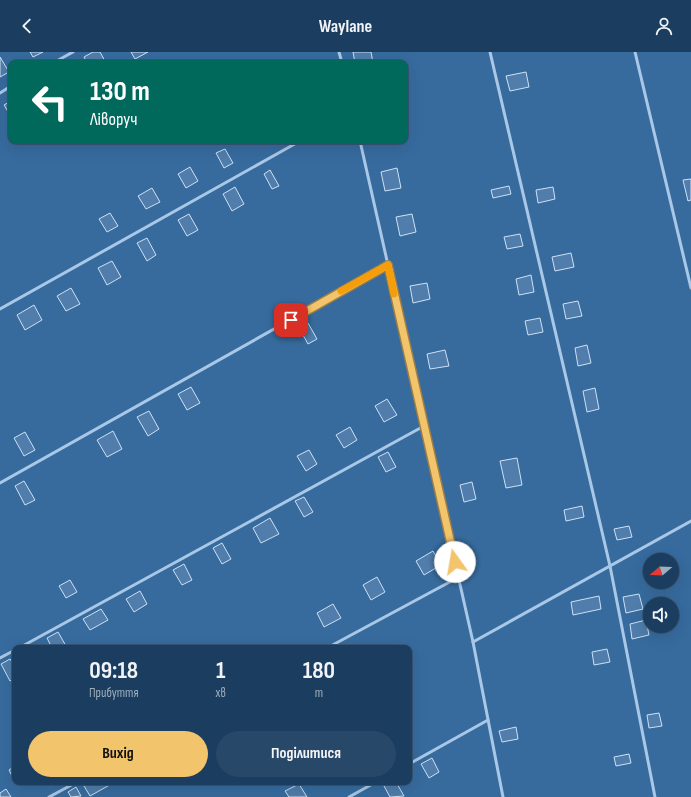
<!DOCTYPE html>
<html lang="uk">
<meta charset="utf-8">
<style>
body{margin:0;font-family:"Sofia Sans Condensed",sans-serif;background:#274869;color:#f1f3f6;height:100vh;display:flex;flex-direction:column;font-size:15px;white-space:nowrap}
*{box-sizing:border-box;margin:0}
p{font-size:13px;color:#9faebd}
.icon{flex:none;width:22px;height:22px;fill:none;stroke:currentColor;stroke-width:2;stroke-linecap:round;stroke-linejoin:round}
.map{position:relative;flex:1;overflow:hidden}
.drawer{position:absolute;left:12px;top:593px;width:400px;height:140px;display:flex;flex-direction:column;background:#1a3d60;border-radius:8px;box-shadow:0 4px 16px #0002,0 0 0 1px #385675}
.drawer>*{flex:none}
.top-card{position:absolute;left:8px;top:8px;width:400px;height:84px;border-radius:8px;box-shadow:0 4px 16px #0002,0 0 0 1px #385675;background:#00695c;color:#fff;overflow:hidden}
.needle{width:26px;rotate:251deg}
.fabs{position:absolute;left:643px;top:501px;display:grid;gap:8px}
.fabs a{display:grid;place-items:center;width:36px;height:36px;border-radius:50%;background:#1a3d60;box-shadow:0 4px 16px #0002,0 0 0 1px #385675;font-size:20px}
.pin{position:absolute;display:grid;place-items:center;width:34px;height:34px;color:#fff;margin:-17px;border-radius:8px;box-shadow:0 2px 6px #0006}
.me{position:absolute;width:44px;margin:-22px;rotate:347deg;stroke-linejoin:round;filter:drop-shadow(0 0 3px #0008)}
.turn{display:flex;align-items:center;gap:14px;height:84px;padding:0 16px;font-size:18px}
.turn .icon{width:52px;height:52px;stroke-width:2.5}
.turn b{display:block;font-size:28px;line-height:34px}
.eta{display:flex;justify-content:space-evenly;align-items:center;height:68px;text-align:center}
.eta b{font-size:24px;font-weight:700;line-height:28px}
.primary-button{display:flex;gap:8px;margin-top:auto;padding:8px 16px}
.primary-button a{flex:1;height:46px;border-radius:24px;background:#f2c46c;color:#111;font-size:16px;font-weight:700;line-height:46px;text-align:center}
.primary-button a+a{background:#274869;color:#f1f3f6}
header{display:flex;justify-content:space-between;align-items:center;height:52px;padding:0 16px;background:#1a3d60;font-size:18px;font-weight:700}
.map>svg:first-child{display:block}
.green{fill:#376b9e;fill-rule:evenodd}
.building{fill:#507dab;stroke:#cde1f5}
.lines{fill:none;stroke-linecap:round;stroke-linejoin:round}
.lane{stroke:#a9c8e7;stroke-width:3}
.route-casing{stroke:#9d7f46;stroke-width:10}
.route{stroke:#f2c46c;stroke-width:7}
.slow{stroke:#f59e0b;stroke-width:7}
</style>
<header><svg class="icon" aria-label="back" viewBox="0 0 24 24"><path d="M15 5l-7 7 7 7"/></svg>Waylane<svg class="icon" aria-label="person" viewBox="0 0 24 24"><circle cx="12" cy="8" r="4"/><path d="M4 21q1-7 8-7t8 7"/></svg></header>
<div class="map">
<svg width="691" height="745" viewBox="0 0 691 745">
<rect width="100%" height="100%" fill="#235180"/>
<!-- green -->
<path class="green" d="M0,0H691V745H0ZM11,11H405V89H11ZM650,508H672V530H650ZM650,552H672V574H650ZM15,596H409V730H15Z"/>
<!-- building -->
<g class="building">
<polygon points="30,0 43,0 33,5"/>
<polygon points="93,0 100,0 106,11 87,11 84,5"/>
<polygon points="131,0 148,0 135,7"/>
<polygon points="353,0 371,0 373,11 355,11"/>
<polygon points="0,5 9,20 0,25"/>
<polygon points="526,20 529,35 510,39 506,24"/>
<polygon points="11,49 11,62 10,63 4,53"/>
<polygon points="225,97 233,111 224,116 216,101"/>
<polygon points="190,115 198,129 186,136 178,122"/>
<polygon points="397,116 401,136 385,139 381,120"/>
<polygon points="270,118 279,134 272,137 264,122"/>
<polygon points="691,127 691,148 688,149 683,128"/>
<polygon points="509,134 511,142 493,146 491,138"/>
<polygon points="235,135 244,152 232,159 223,142"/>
<polygon points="553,135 555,147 538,151 536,138"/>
<polygon points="152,136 160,150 146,157 138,144"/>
<polygon points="110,161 118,174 107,180 99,167"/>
<polygon points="189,162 198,178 187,184 178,168"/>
<polygon points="412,162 416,180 400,184 396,165"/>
<polygon points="520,182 523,194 507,197 504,185"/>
<polygon points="147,186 156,203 147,209 137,191"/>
<polygon points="571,201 574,215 555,219 552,205"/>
<polygon points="112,209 121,225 107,233 98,216"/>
<polygon points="531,223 534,240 519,243 516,227"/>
<polygon points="427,231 430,247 413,251 410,234"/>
<polygon points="71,236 80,252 66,259 57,244"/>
<polygon points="578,249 582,264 566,267 563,252"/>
<polygon points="34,253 42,268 25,278 17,263"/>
<polygon points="540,266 543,280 528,283 525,269"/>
<polygon points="308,271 317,287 308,292 299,276"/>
<polygon points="587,293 591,311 578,314 575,296"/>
<polygon points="445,298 449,314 430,317 427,302"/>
<polygon points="191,335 200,351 187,358 178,342"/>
<polygon points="595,336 599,357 587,360 583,339"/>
<polygon points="387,347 397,363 384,370 375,354"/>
<polygon points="149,359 159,377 148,384 137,365"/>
<polygon points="350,375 357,388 344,396 336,383"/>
<polygon points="113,379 122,397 107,405 97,388"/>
<polygon points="25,380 35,398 24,404 14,386"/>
<polygon points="309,398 317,412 306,419 297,404"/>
<polygon points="388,400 396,415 386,420 378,405"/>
<polygon points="517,406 522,433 506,436 500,409"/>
<polygon points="24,429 35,448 25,453 15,434"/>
<polygon points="472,430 476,447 464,450 460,433"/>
<polygon points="304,445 313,460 304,465 295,449"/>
<polygon points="582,454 584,465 566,469 564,458"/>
<polygon points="270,466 279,482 261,491 253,476"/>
<polygon points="629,474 632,485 617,488 614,477"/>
<polygon points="222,491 231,507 222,512 213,496"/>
<polygon points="433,499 441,513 424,523 416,509"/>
<polygon points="184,512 192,528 182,533 173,518"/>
<polygon points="377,525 385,540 371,548 363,533"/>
<polygon points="70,528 77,540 66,546 59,534"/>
<polygon points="140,539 147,552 134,560 126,547"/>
<polygon points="639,542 643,557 626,561 623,545"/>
<polygon points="599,544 601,557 573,563 571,550"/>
<polygon points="333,552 341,566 324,575 317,561"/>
<polygon points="101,557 108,568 90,578 83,567"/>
<polygon points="646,568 649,583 632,587 630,572"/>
<polygon points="58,580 66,594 52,596 47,586"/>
<polygon points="607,597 610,610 594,613 592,600"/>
<polygon points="10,607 15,615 15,626 10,629 1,612"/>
<polygon points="659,661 662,674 649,676 647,663"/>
<polygon points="516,675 518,687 502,690 499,679"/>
<polygon points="629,702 631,711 616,714 614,705"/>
<polygon points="432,706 439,720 429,726 421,712"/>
<polygon points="15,714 15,730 9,718"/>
<polygon points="91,730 115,730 90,744 84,734"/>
<polygon points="392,730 396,730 404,744 390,745 384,734"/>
<polygon points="299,732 307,745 289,745 285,739"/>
<polygon points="76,735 81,744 71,745 68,740"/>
<polygon points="6,737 11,745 0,745 0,741"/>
</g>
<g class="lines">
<!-- lane -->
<g class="lane">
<polyline points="339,0 342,11"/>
<polyline points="490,0 610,514 655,745"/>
<polyline points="635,0 691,236"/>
<polyline points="53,11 73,0"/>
<polyline points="0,41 11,34"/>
<polyline points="360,89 473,590 503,745"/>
<polyline points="0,257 300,89"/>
<polyline points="0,431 388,213"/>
<polyline points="473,590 691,469"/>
<polyline points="19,596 424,374"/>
<polyline points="327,596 459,525"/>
<polyline points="0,606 15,598"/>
<polyline points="409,712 488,668"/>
<polyline points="49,745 77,730"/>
<polyline points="349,745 376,730"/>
</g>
</g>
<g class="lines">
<!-- route casing -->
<g class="route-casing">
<polyline id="route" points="291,268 388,213 455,510"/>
</g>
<!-- route -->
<use href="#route" class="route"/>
<!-- slow -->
<polyline class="slow" points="341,239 388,213 394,242"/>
</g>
</svg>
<div class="fabs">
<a><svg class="needle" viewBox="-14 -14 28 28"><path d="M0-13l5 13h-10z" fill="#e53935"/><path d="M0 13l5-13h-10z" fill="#9faebd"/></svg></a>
<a><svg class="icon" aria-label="sound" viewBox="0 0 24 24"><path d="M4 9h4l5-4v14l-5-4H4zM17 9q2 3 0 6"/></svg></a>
</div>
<div class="pin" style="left:291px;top:268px;background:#d93025"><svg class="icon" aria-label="arrive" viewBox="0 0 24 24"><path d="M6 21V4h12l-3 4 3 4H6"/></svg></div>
<svg class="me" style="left:455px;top:510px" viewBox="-20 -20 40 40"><circle r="19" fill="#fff"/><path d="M0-13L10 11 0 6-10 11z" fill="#f2c46c"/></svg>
<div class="top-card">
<div class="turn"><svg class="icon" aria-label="left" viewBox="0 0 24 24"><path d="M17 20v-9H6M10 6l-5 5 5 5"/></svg><div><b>130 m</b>Ліворуч</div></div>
</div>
<section class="drawer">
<div class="eta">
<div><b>09:18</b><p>Прибуття</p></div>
<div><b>1</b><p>хв</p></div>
<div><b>180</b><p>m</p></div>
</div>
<div class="primary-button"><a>Вихід</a><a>Поділитися</a></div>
</section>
</div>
